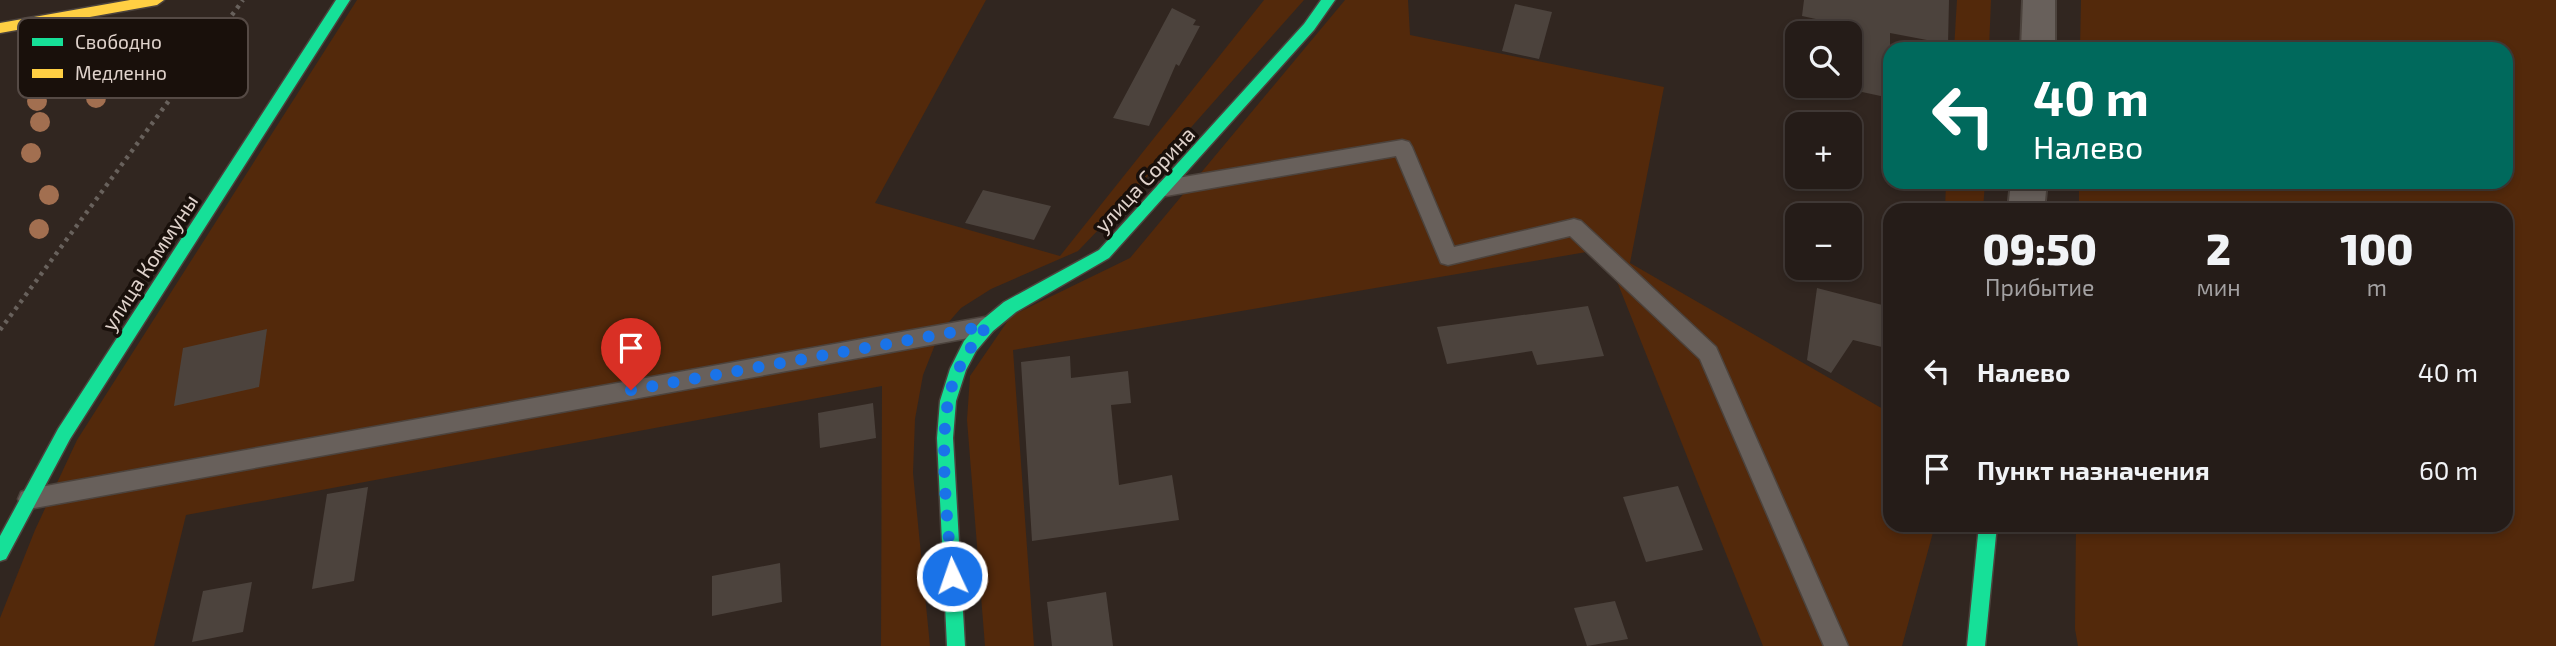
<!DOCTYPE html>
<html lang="ru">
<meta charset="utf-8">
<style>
body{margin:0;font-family:"Exo 2",sans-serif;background:#2d2521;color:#f1f3f6;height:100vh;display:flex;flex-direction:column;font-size:26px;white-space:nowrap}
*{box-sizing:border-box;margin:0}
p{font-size:23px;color:#a3a1a2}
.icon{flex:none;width:38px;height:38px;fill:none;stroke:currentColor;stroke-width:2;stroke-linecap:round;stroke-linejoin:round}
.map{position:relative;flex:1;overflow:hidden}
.panel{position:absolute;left:1883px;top:203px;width:630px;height:329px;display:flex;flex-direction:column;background:#251c18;border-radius:21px;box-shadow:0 4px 10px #0003,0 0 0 2px #423a37}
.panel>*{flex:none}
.top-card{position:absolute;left:1883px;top:42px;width:630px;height:147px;border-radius:21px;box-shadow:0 4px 10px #0003,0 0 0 2px #423a37;background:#00695c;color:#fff;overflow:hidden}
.controls{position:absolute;left:1785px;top:21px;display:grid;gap:14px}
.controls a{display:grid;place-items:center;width:77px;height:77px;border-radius:14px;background:#251c18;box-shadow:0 4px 10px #0003,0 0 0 2px #423a37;font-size:35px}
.pin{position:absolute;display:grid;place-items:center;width:60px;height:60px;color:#fff;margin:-72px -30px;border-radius:50% 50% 50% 0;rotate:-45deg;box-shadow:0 0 7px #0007}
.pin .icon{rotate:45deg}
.me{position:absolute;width:77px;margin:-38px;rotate:357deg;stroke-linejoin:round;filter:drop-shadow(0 0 5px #0008)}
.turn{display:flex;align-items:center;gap:24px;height:147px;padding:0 35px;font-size:32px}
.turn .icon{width:91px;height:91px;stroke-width:2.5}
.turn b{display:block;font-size:49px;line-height:60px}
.eta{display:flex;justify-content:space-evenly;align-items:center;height:119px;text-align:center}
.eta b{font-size:42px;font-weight:800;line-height:49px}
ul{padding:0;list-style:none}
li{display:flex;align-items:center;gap:21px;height:98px;padding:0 35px}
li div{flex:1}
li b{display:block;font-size:26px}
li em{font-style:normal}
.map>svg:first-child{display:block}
.green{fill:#53290b}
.building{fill:#4c433d}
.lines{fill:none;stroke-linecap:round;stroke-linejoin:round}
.lane-casing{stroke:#4c433d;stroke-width:3}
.street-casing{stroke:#4c433d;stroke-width:4}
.fast-casing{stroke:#4c433d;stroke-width:3}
.slow-casing{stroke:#4c433d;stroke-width:3}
.path{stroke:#68615c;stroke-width:4.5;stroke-dasharray:3.5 5;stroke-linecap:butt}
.lane{fill:#68605b;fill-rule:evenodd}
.street{fill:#68605b;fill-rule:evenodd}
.fast{fill:#16e098;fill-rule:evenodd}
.slow{fill:#ffcf43;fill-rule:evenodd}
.tree{fill:#a26f50}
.route{stroke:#1a73e8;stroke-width:12;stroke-dasharray:0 21.6}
.labels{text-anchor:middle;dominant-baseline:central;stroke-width:7;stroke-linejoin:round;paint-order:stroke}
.street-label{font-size:21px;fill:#e0d3cc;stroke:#19100b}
.key{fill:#19100b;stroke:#554a45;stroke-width:2}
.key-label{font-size:19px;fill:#e0d3cc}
</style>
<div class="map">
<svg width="2556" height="646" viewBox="0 0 2556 646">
<rect width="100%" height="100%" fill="#312620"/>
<!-- green -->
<g class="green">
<polygon points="357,0 986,0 875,203 1060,256 1264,0 1304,0 1124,203 1078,251 991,289 961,308 940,332 923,375 915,419 913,473 930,646 881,646 882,386 186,515 154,646 0,646 0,618 35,530 77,440"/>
<polygon points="1345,0 1408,0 1410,35 1664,87 1630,263 1890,413 1890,525 1935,525 1902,646 1763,646 1604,249 1013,350 1034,646 985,646 967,420 970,376 1011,316 1130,258"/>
<polygon points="1957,0 1991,0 1989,49 1954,49"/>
<polygon points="2081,0 2556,0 2556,646 2078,646 2075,629 2076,525 2506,525 2506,210 2079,210 2079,182 2506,182 2506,49 2080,49"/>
<polygon points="1946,182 1985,182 1983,210 1945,210"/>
</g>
<!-- building -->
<g class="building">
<polygon points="1804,0 1949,0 1948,44 1890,33 1890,98 1834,86 1850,86 1850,33 1824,33 1825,21 1802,16"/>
<polygon points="1515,4 1552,12 1539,59 1502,51"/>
<polygon points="1172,8 1196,20 1193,25 1200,26 1179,66 1176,64 1149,126 1113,118"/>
<polygon points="983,190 1051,206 1034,240 965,223"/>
<polygon points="1817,288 1890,307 1890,349 1853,340 1831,373 1807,360"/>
<polygon points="1588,306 1604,356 1537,365 1532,351 1447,364 1437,327"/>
<polygon points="267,329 259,387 174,406 183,348"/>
<polygon points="1070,356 1071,378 1128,371 1131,403 1111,405 1119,485 1172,475 1179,520 1032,541 1021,362"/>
<polygon points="873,403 876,438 820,448 818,413"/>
<polygon points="1678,486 1703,550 1646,562 1623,497"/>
<polygon points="368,487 354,581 312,589 327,494"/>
<polygon points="780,563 782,602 712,616 712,576"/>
<polygon points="252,582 243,632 192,642 203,591"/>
<polygon points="1106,592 1113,646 1052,646 1047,602"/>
<polygon points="1615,601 1628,639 1587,646 1574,608"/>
</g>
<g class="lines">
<!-- lane casing -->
<g class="lane-casing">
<g id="lane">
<polygon points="1402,140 1409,142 1412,147 1454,247 1574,219 1581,221 1716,347 1848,646 1824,646 1700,359 1570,236 1448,265 1441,263 1396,156 1166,196 1159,193 1156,188 1159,183 1166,180"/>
<polygon points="985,317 992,320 996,326 992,332 985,335 29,509 21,506 18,499 21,492 29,489"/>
</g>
</g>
<!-- street casing -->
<g class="street-casing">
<g id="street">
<polygon points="2023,0 2055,0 2055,49 2021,49"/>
<polygon points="2011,182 2047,182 2044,210 2008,210"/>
</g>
</g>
<!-- fast casing -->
<g class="fast-casing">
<g id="fast">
<polygon points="336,0 350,0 70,439 6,559 0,561 0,536 58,429"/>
<polygon points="1321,0 1335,0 1314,30 1109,258 1016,312 993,331 976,351 966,370 956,401 953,438 965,646 947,646 937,438 940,401 950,369 964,341 981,321 1004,302 1099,250 1304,24"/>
<polygon points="1979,525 1997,525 1985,646 1967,646"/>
</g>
</g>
<!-- slow casing -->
<g class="slow-casing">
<polygon id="slow" points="130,0 164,0 157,5 0,33 0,23"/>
</g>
<!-- path -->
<polyline class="path" points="0,330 243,0"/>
<!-- lane -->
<use href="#lane" class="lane"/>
<!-- street -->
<use href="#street" class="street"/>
<!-- fast -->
<use href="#fast" class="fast"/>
<!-- slow -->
<use href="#slow" class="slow"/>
</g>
<!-- trees -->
<g class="tree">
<circle cx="96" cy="98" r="10"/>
<circle cx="37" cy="101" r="10"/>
<circle cx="40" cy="122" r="10"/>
<circle cx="31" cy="153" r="10"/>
<circle cx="49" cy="195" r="10"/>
<circle cx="39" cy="229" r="10"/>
</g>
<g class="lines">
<!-- route -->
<path class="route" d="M631,390L987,326C969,348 953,373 948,402C939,451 948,525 952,576"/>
</g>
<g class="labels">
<!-- street labels -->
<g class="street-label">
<text transform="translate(1144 179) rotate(-47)">улица Сорина</text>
<text transform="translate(149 262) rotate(-57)">улица Коммуны</text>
</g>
</g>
<!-- legend -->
<rect x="18" y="18" width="230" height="80" rx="10" class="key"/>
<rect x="32" y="38" width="31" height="8" fill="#16e098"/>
<rect x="32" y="69" width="31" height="9" fill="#ffcf43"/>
<g class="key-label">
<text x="75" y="49">Свободно</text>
<text x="75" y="80">Медленно</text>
</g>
</svg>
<div class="controls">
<a><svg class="icon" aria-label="search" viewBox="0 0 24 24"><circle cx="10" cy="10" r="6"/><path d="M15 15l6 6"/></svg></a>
<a>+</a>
<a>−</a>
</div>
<div class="pin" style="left:631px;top:390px;background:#d93025"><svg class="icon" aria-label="arrive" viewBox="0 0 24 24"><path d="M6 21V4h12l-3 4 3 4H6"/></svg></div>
<svg class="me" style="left:952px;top:576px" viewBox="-20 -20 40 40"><circle r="17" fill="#1a73e8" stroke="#fff" stroke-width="3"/><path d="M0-11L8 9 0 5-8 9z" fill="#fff"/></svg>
<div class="top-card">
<div class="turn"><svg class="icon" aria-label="left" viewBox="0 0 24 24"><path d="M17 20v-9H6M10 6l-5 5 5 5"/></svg><div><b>40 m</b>Налево</div></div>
</div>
<section class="panel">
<div class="eta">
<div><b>09:50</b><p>Прибытие</p></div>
<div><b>2</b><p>мин</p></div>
<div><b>100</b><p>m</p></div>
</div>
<ul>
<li><svg class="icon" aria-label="left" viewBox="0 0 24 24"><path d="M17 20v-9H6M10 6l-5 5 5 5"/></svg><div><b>Налево</b></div><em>40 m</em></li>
<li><svg class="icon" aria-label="arrive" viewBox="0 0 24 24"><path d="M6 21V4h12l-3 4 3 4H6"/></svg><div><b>Пункт назначения</b></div><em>60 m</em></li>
</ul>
</section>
</div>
